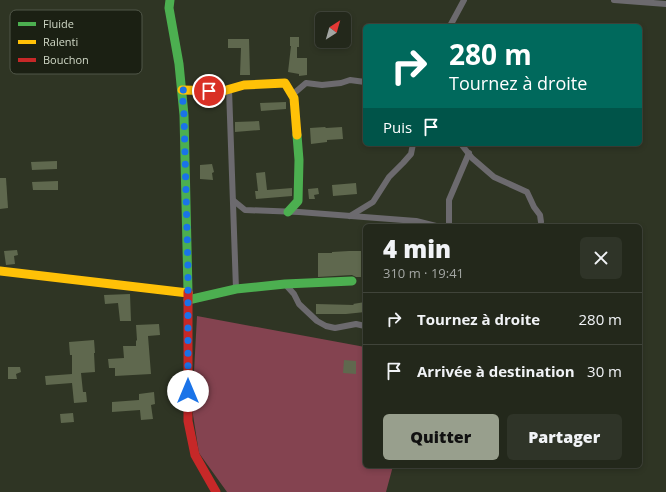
<!DOCTYPE html>
<html lang="fr">
<meta charset="utf-8">
<style>
body{margin:0;font-family:"Open Sans",sans-serif;background:#2f3428;color:#f1f3f6;height:100vh;display:flex;flex-direction:column;font-size:15px;white-space:nowrap}
*{box-sizing:border-box;margin:0}
p{font-size:13px;color:#a3a6a3}
.icon{flex:none;width:22px;height:22px;fill:none;stroke:currentColor;stroke-width:2;stroke-linecap:round;stroke-linejoin:round}
.map{position:relative;flex:1;overflow:hidden}
.sheet{position:absolute;left:363px;top:224px;width:279px;height:244px;display:flex;flex-direction:column;background:#23281b;border-radius:6px;box-shadow:0 2px 6px #0003,0 0 0 1px #40443a}
.sheet>*{flex:none}
.banner{position:absolute;left:363px;top:24px;width:279px;height:122px;border-radius:6px;box-shadow:0 2px 6px #0003,0 0 0 1px #40443a;background:#00695c;color:#fff;overflow:hidden}
.needle{width:26px;rotate:37deg}
.controls{position:absolute;left:315px;top:12px;display:grid;gap:8px}
.controls a{display:grid;place-items:center;width:36px;height:36px;border-radius:6px;background:#23281b;box-shadow:0 2px 6px #0003,0 0 0 1px #40443a;font-size:20px}
.pin{position:absolute;display:grid;place-items:center;width:34px;height:34px;color:#fff;margin:-17px;border:2px solid #fff;border-radius:50%;box-shadow:0 1px 4px #0007}
.me{position:absolute;width:44px;margin:-22px;rotate:0deg;stroke-linejoin:round;filter:drop-shadow(0 0 3px #0008)}
.turn{display:flex;align-items:center;gap:14px;height:84px;padding:0 20px;font-size:18px}
.turn .icon{width:52px;height:52px;stroke-width:2.5}
.turn b{display:block;font-size:28px;line-height:34px}
.then{display:flex;align-items:center;height:38px;padding:0 20px;background:#0003;gap:8px;font-size:15px}
.round{display:grid;place-items:center;flex:none;width:42px;height:42px;border-radius:6px;background:#2f3428}
.summary{display:flex;align-items:center;justify-content:space-between;height:68px;padding:0 20px}
h1{font-size:24px;font-weight:800;line-height:30px}
.primary-button{display:flex;gap:8px;margin-top:auto;padding:8px 20px}
.primary-button a{flex:1;height:46px;border-radius:6px;background:#989f8d;color:#111;font-size:16px;font-weight:800;line-height:46px;text-align:center}
.primary-button a+a{background:#2f3428;color:#f1f3f6}
ul{padding:0;list-style:none}
li{display:flex;align-items:center;gap:12px;height:52px;padding:0 20px;border-top:1px solid #40443a}
li div{flex:1}
li b{display:block;font-size:15px}
li em{font-style:normal}
.map>svg:first-child{display:block}
.green{fill:#844350}
.building{fill:#5f684e}
.lines{fill:none;stroke-linecap:round;stroke-linejoin:round}
.street{stroke:#6c6a6e;stroke-width:6}
.fast{stroke:#4caf50;stroke-width:9}
.slow{stroke:#ffc107;stroke-width:9}
.jam{stroke:#c62828;stroke-width:9}
.route{stroke:#1a73e8;stroke-width:7;stroke-dasharray:0 12.6}
.key{fill:#1b2013;stroke:#515749;stroke-width:1}
.key-label{font-size:11px;fill:#d0d8c6}
</style>
<div class="map">
<svg width="666" height="492" viewBox="0 0 666 492">
<rect width="100%" height="100%" fill="#2f3524"/>
<!-- green -->
<polygon class="green" points="197,316 365,347 365,466 393,466 386,492 227,492 199,453 193,415 193,390"/>
<!-- building -->
<g class="building">
<polygon points="290,37 299,37 299,47 297,47 297,58 307,58 307,75 299,76 299,74 288,72 291,46 290,46"/>
<polygon points="228,39 249,39 250,75 240,75 241,48 228,48"/>
<polygon points="286,102 286,109 261,111 260,103"/>
<polygon points="259,121 260,130 235,132 235,122"/>
<polygon points="325,127 326,128 342,127 343,139 327,140 327,142 311,144 310,128"/>
<polygon points="57,161 57,169 32,170 31,162"/>
<polygon points="212,164 214,172 212,173 213,180 200,179 200,165"/>
<polygon points="265,172 267,190 292,188 292,196 256,199 255,191 258,191 256,173"/>
<polygon points="0,178 6,178 8,208 0,209"/>
<polygon points="58,181 58,190 33,190 32,182"/>
<polygon points="356,183 357,194 333,196 332,185"/>
<polygon points="318,188 319,194 314,195 315,199 309,199 308,189"/>
<polygon points="17,250 18,255 14,256 15,264 6,265 4,251"/>
<polygon points="349,251 361,251 361,277 356,277 352,275 318,277 318,253 332,253 332,252"/>
<polygon points="130,294 131,321 120,321 118,303 105,304 104,295"/>
<polygon points="365,302 365,312 346,314 316,314 316,304 354,305 353,304"/>
<polygon points="159,324 160,335 148,336 151,374 115,376 115,368 109,368 108,359 124,358 123,346 136,346 136,341 137,340 136,325"/>
<polygon points="94,340 95,353 94,353 95,372 81,373 83,392 86,392 87,402 74,403 72,383 46,385 45,376 72,374 72,355 70,355 69,342"/>
<polygon points="344,360 356,361 356,374 343,373"/>
<polygon points="8,367 20,367 21,372 16,374 17,379 8,379"/>
<polygon points="154,392 155,404 151,405 153,419 141,420 140,410 112,412 112,402 139,400 139,394"/>
<polygon points="73,413 74,422 61,423 60,414"/>
</g>
<g class="lines">
<!-- street -->
<g class="street">
<polyline points="614,0 666,4"/>
<polyline points="450,26 464,0"/>
<polyline points="229,89 236,289"/>
<polyline points="292,95 306,83 322,85 341,83 350,80 365,82"/>
<polyline points="461,144 472,158 494,177 527,192 534,207 540,215 541,222"/>
<polyline points="234,201 245,210 299,212 416,221 436,226"/>
<polyline points="350,216 373,202 389,177 403,163 411,154 413,144"/>
<polyline points="449,226 449,200 469,153"/>
<polyline points="285,284 294,294 299,304 317,321 326,326 335,328 356,324 365,326"/>
</g>
<!-- fast -->
<g class="fast">
<polyline points="170,0 169,8 179,64 184,115 188,292"/>
<polyline points="288,212 298,201 299,160 297,135"/>
<polyline points="188,300 236,289 285,284 352,281"/>
</g>
<!-- slow -->
<g class="slow">
<polyline points="182,90 223,91 244,85 285,83 294,98 297,135"/>
<polyline points="0,271 188,293"/>
</g>
<!-- jam -->
<polyline class="jam" points="188,292 188,421 195,455 216,492"/>
</g>
<g class="lines">
<!-- route -->
<polyline class="route" points="188,391 188,269 184,115 182,90 209,91"/>
</g>
<!-- legend -->
<rect x="10" y="10" width="132" height="64" rx="6" class="key"/>
<rect x="18" y="22" width="18" height="4" fill="#4caf50"/>
<rect x="18" y="40" width="18" height="4" fill="#ffc107"/>
<rect x="18" y="58" width="18" height="4" fill="#c62828"/>
<g class="key-label">
<text x="43" y="28">Fluide</text>
<text x="43" y="46">Ralenti</text>
<text x="43" y="64">Bouchon</text>
</g>
</svg>
<div class="controls">
<a><svg class="needle" viewBox="-14 -14 28 28"><path d="M0-13l5 13h-10z" fill="#e53935"/><path d="M0 13l5-13h-10z" fill="#a3a6a3"/></svg></a>
</div>
<div class="pin" style="left:209px;top:91px;background:#d93025"><svg class="icon" aria-label="arrive" viewBox="0 0 24 24"><path d="M6 21V4h12l-3 4 3 4H6"/></svg></div>
<svg class="me" style="left:188px;top:391px" viewBox="-20 -20 40 40"><circle r="19" fill="#fff"/><path d="M0-13L10 11 0 6-10 11z" fill="#1a73e8"/></svg>
<div class="banner">
<div class="turn"><svg class="icon" aria-label="right" viewBox="0 0 24 24"><path d="M7 20v-9h11M14 6l5 5-5 5"/></svg><div><b>280 m</b>Tournez à droite</div></div>
<div class="then">Puis<svg class="icon" aria-label="arrive" viewBox="0 0 24 24"><path d="M6 21V4h12l-3 4 3 4H6"/></svg></div>
</div>
<section class="sheet">
<div class="summary"><div><h1>4 min</h1><p>310 m · 19:41</p></div><a class="round"><svg class="icon" aria-label="close" viewBox="0 0 24 24"><path d="M6 6l12 12M18 6L6 18"/></svg></a></div>
<ul>
<li><svg class="icon" aria-label="right" viewBox="0 0 24 24"><path d="M7 20v-9h11M14 6l5 5-5 5"/></svg><div><b>Tournez à droite</b></div><em>280 m</em></li>
<li><svg class="icon" aria-label="arrive" viewBox="0 0 24 24"><path d="M6 21V4h12l-3 4 3 4H6"/></svg><div><b>Arrivée à destination</b></div><em>30 m</em></li>
</ul>
<div class="primary-button"><a>Quitter</a><a>Partager</a></div>
</section>
</div>
